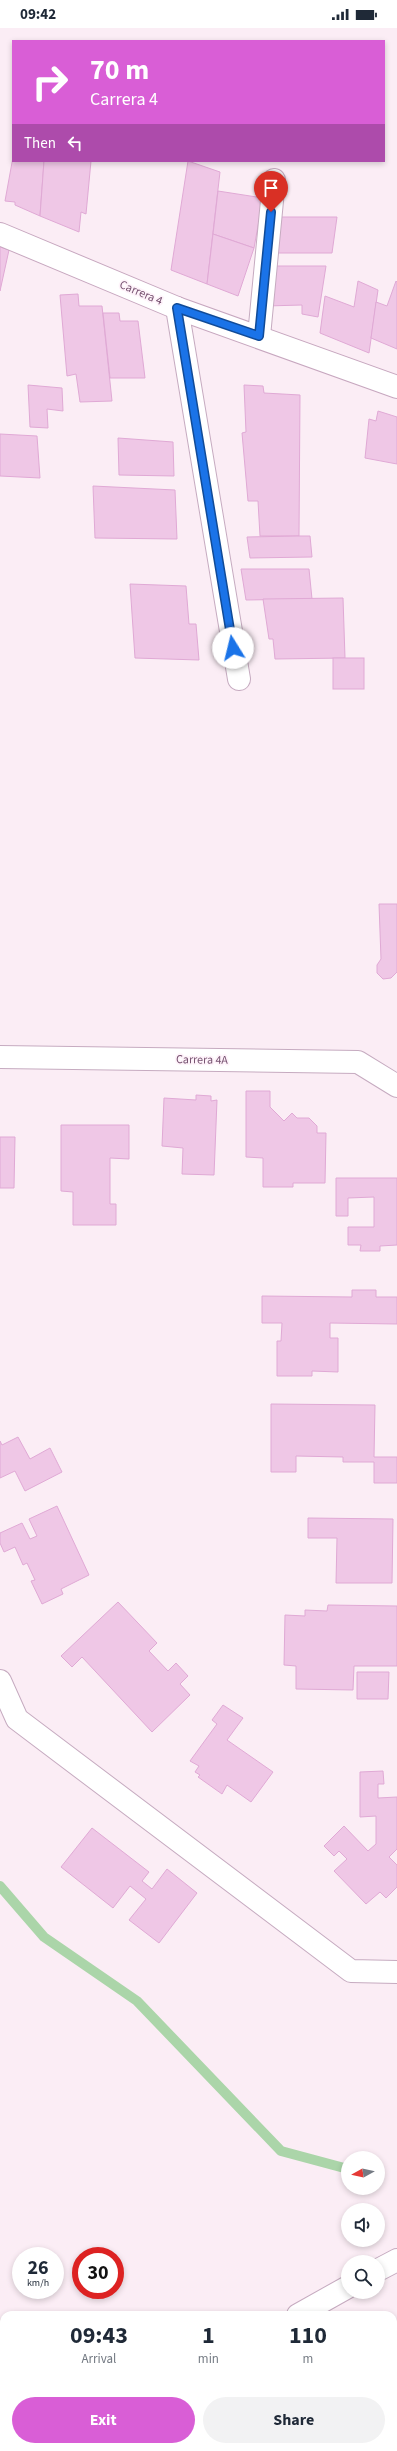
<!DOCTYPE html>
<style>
body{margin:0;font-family:"Source Sans 3",sans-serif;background:#f2f2f3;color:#1f2937;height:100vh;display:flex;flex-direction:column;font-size:15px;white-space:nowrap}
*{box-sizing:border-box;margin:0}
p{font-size:13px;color:#747a83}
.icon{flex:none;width:22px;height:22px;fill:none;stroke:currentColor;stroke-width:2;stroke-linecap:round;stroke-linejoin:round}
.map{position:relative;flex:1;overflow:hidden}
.drawer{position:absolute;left:0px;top:2283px;width:397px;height:140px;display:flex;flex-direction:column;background:#fff;border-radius:12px 12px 0 0;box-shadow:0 2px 6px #0003}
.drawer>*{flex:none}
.hud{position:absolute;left:12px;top:12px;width:373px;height:122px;border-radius:0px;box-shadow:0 2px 6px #0003;background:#d95ed6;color:#fff;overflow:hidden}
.needle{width:26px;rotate:262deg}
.buttons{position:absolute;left:341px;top:2123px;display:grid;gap:8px}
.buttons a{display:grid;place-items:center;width:44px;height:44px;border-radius:50%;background:#fff;box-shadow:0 2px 6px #0003;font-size:20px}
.speed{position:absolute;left:12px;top:2219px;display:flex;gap:8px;font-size:20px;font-weight:700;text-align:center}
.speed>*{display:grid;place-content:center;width:52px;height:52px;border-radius:50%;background:#fff;box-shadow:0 2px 6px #0003;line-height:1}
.speed small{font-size:10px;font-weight:400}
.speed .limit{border:6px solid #d22;background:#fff;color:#111}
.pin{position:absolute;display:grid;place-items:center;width:34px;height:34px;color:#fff;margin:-41px -17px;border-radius:50% 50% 50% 0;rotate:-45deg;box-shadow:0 0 4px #0007}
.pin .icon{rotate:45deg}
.me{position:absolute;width:44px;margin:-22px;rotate:351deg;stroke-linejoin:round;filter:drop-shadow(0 0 3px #0008)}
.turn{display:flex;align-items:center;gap:14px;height:84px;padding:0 12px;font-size:18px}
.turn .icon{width:52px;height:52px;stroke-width:2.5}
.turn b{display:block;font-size:28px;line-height:34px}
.then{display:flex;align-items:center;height:38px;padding:0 12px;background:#0003;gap:8px;font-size:15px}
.eta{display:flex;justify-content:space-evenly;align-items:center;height:68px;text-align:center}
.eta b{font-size:24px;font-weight:700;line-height:28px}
.primary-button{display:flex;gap:8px;margin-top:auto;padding:8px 12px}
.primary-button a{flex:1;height:46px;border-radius:24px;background:#d95ed6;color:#fff;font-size:16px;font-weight:700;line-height:46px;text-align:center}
.primary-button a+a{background:#f2f2f3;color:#1f2937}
.status{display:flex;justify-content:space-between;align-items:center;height:28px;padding:0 20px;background:#fff;direction:ltr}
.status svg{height:11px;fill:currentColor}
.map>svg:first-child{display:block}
.green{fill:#e9d7cc}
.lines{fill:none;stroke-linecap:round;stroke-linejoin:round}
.stream{stroke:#abd5a9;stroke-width:10}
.building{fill:#efc7e6;stroke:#e0a9d5}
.street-casing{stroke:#c6abc0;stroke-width:24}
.secondary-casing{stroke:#c7a7bf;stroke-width:24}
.primary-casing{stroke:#d6cbd4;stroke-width:24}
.street{stroke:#fff;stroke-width:22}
.secondary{stroke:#fff;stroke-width:22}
.primary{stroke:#f3acd4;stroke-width:22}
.route-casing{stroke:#114b97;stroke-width:10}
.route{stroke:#1a73e8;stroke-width:7}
.labels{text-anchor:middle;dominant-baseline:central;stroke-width:3.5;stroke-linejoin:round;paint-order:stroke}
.street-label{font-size:12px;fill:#765170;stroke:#fef3fa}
</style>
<div class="status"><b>09:42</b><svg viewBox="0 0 49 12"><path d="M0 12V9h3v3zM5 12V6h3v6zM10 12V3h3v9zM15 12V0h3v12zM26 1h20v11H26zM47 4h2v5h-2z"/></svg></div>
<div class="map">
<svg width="397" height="2423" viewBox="0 0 397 2423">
<rect width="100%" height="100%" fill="#fbedf5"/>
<!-- green -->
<polygon class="green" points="0,2299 4,2300 4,2419 393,2419 393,2369 397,2370 397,2423 0,2423"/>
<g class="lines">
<!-- stream -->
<polyline class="stream" points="0,1858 44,1909 137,1973 281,2123 348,2141"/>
</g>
<!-- building -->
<g class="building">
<polygon points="13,129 13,133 44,133 40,188 15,177 15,174 5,173"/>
<polygon points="44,133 91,133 86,186 81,184 79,204 40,188"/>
<polygon points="188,133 220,144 207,256 171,242"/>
<polygon points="218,163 263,170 254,220 213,206"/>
<polygon points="281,189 337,189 332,225 276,225"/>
<polygon points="213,206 254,220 238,268 207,256"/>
<polygon points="0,219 9,222 0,263"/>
<polygon points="273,238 326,238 318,289 302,286 302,277 266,278"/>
<polygon points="358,253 378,262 369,325 320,305 325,268 354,279"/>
<polygon points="396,253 397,254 397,321 371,310 376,274 387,278"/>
<polygon points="78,266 79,278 102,278 112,373 80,374 76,346 67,348 60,267"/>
<polygon points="103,285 119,285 120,293 138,293 145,350 110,350"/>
<polygon points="28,357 62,360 63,383 47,381 48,400 30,399"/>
<polygon points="244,357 263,358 264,365 300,367 299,508 260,508 258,473 248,473 242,405 246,404"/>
<polygon points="378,383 397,389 397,436 365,430 369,391 376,393"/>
<polygon points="0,406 37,408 40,450 0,448"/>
<polygon points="118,410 173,414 174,448 119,447"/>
<polygon points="93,458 175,462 177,511 95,510"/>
<polygon points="299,508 310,508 312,529 250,530 247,509"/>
<polygon points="241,541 309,541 312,571 246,572"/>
<polygon points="130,556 186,558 189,596 196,596 199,632 135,630"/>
<polygon points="343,570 345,630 275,631 273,611 269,611 263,571"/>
<rect x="333" y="630" width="31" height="31"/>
<polygon points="379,876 397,876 397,944 391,950 383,951 377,945 377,937 381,931"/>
<polygon points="246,1063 270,1063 270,1079 284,1093 292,1085 297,1090 309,1090 317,1098 317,1105 326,1105 325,1155 293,1155 293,1159 263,1159 263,1130 246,1129"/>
<polygon points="196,1067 211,1068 211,1073 217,1072 214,1147 182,1146 183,1120 162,1118 164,1070 196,1072"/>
<polygon points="61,1097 129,1097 129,1131 110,1130 110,1176 116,1176 116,1197 73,1197 73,1164 61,1163"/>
<polygon points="0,1109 15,1109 14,1160 0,1160"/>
<polygon points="336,1150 397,1150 397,1217 380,1218 380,1223 360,1223 361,1217 348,1217 348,1199 374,1199 374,1169 348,1170 348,1188 336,1188"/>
<polygon points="352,1262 376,1262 376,1269 397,1269 397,1296 330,1295 330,1310 338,1310 338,1344 312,1343 312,1348 277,1348 277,1313 281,1313 282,1295 262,1295 262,1268 352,1269"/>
<polygon points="271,1376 375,1377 374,1429 397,1429 397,1455 374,1455 374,1434 343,1434 343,1429 296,1428 296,1444 271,1444"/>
<polygon points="18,1409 30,1431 50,1420 62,1444 25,1463 15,1443 0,1450 0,1413 2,1417"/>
<polygon points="57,1478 89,1547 61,1561 63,1566 42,1576 31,1553 35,1552 27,1535 23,1537 15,1519 4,1524 0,1515 0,1505 22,1495 30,1511 37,1508 29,1491"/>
<polygon points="308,1490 393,1491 392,1555 336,1555 337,1510 308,1510"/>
<polygon points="118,1574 157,1615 149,1623 168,1643 176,1635 188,1648 180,1656 190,1667 152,1704 82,1629 72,1639 61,1628"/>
<polygon points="328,1577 397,1578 397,1638 354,1638 353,1662 296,1661 296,1638 284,1637 285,1587 305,1588 305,1582 327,1583"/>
<polygon points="357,1644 389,1644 388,1671 357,1671"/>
<polygon points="223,1677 243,1690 227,1712 273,1744 251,1774 227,1757 222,1766 198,1749 200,1747 195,1744 199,1738 190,1733 217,1696 212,1692"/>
<polygon points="383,1743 384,1756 378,1756 378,1770 397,1769 397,1821 389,1829 397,1837 397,1859 386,1870 380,1864 366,1876 334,1843 347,1831 339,1823 334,1828 324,1818 344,1798 368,1823 376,1816 376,1788 360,1789 360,1744"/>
<polygon points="92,1800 149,1844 142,1853 152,1861 167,1841 197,1865 159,1915 129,1892 146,1871 130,1858 113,1880 61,1839"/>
</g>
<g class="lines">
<!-- street casing -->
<g class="street-casing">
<g id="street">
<polyline points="177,280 239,651"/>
<polyline points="259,308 274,152"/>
<polyline points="0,1029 358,1034 397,1058"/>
<polyline points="0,1653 17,1691 351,1943 397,1944"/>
<polyline points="378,2242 397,2232"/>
<polyline points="298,2287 348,2259"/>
</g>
</g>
<!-- secondary casing -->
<g class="secondary-casing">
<polyline id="secondary" points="0,206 177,280 397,359"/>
</g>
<!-- primary casing -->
<g class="primary-casing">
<g id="primary">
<polyline points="0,2376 4,2377"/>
<polyline points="393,2412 397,2413"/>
</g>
</g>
<!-- street -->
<use href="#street" class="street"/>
<!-- secondary -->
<use href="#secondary" class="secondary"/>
<!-- primary -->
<use href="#primary" class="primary"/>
</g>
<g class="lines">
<!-- route casing -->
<g class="route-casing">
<polyline id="route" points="233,620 177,280 259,308 271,184"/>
</g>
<!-- route -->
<use href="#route" class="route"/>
</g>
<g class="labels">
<!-- street labels -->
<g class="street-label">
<text transform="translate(141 265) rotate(23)">Carrera 4</text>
<text transform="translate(202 1032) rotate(1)">Carrera 4A</text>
</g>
</g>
</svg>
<div class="buttons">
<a><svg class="needle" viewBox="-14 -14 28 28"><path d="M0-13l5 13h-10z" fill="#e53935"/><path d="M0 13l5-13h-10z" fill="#747a83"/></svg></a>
<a><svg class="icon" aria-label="sound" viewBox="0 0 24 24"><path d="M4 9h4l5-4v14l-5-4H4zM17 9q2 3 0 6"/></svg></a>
<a><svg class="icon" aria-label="search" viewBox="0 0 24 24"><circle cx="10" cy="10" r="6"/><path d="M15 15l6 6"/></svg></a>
</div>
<div class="speed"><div>26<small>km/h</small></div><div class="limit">30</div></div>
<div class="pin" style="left:271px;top:184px;background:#d93025"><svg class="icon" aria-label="arrive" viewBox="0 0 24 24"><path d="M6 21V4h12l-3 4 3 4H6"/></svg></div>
<svg class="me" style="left:233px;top:620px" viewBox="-20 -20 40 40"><circle r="19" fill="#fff"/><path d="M0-13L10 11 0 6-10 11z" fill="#1a73e8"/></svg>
<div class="hud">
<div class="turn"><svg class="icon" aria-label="right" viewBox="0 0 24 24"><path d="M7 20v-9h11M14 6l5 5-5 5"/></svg><div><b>70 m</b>Carrera 4</div></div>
<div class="then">Then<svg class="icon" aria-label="left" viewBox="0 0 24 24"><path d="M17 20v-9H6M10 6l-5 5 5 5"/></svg></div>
</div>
<section class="drawer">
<div class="eta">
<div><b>09:43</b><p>Arrival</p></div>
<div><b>1</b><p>min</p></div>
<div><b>110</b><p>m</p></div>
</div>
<div class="primary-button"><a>Exit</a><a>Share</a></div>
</section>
</div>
